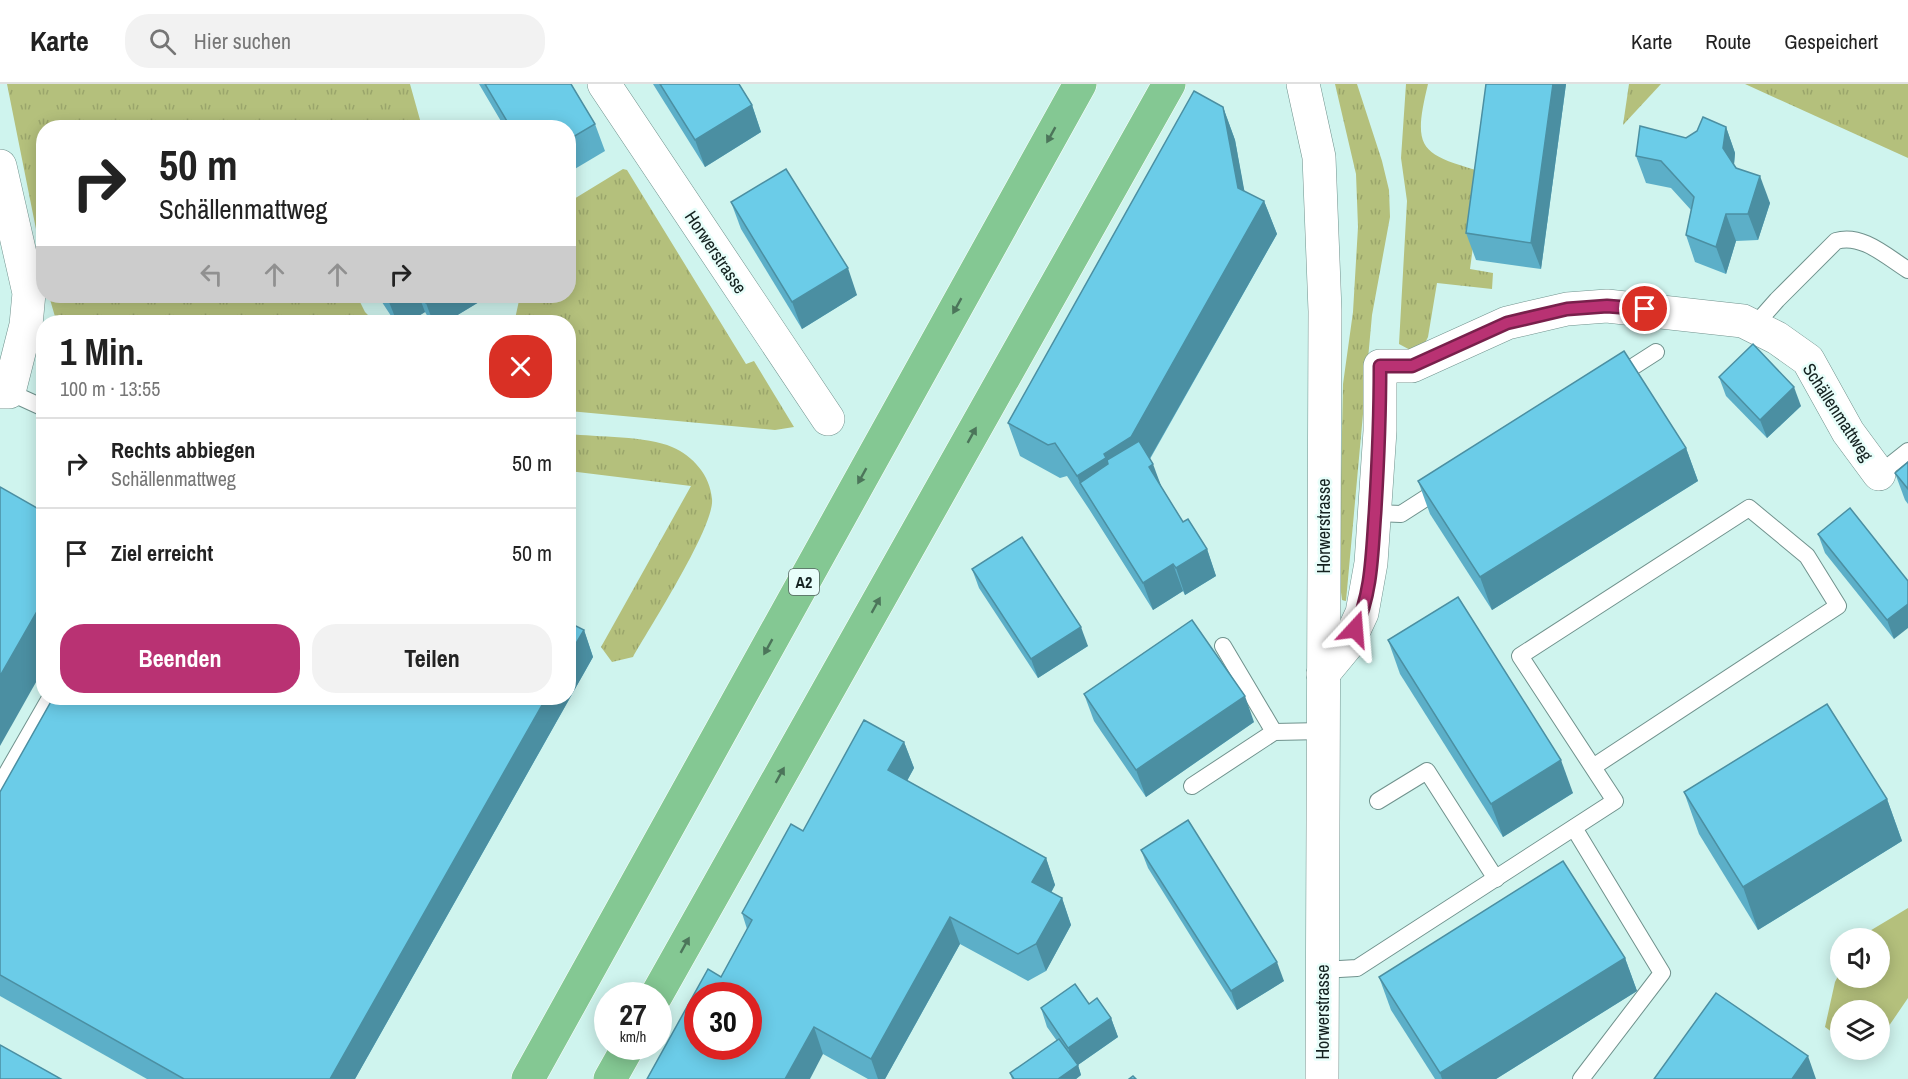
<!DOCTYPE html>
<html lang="de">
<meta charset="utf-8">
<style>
body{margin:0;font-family:"Archivo Narrow",sans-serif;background:#f2f2f2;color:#222;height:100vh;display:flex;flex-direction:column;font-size:22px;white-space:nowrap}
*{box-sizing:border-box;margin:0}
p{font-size:20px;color:#767676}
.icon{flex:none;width:33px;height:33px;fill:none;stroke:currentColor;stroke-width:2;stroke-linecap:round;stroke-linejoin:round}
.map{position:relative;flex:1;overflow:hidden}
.sheet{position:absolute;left:36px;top:231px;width:540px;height:390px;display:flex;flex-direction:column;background:#fff;border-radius:24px;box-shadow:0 3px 15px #0003}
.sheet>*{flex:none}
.banner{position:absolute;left:36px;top:36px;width:540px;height:183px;border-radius:24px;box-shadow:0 3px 15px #0003;background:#fff;color:#222;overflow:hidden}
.buttons{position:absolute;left:1830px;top:844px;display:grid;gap:12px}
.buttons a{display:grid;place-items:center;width:60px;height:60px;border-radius:50%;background:#fff;box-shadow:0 3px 15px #0003;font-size:30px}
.speed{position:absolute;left:594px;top:898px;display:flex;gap:12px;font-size:30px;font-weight:700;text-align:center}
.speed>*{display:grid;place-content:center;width:78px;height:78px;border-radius:50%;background:#fff;box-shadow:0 3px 15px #0003;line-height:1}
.speed small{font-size:15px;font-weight:400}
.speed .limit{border:9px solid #d22;background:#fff;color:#111}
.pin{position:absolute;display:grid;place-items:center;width:51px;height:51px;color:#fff;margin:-26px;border:3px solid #fff;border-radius:50%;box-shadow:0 2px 6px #0007}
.me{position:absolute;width:66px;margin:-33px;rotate:19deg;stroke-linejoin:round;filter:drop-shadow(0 0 4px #0008)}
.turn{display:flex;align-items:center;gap:21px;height:126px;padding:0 24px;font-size:27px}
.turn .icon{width:78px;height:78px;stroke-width:2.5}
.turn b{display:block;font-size:42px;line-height:51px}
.lanes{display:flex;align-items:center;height:57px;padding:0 24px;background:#0003;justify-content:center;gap:30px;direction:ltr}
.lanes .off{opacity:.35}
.round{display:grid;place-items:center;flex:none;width:63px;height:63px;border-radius:24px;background:#f2f2f2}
.head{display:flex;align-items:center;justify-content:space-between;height:102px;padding:0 24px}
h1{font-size:36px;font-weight:700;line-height:45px}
.cta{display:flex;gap:12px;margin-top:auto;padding:12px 24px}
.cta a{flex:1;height:69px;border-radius:24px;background:#b93273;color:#fff;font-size:24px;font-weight:700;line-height:69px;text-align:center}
.cta a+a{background:#f2f2f2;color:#222}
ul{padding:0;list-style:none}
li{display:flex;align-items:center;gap:18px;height:90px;padding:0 24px;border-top:2px solid #e0e0e0}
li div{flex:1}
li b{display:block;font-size:22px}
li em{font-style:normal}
header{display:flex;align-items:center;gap:36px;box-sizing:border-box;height:84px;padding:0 30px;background:#fff;border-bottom:2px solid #e0e0e0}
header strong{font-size:28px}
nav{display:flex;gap:33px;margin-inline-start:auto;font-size:21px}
.search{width:420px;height:54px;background:#f2f2f2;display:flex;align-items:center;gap:15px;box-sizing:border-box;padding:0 21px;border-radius:24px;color:#767676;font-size:22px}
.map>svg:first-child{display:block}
.grass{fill:url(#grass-tufts)}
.green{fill:#b4c07c}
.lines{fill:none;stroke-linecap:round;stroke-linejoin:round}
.service-casing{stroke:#70928d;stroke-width:18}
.minor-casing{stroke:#70928d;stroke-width:34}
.tertiary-casing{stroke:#70928d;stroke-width:34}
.motorway-casing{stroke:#fff;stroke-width:34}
.service{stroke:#fff;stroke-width:16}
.minor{stroke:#fff;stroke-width:33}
.tertiary{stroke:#fff;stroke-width:33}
.motorway{stroke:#84c893;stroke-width:33}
.wall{fill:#5cafc8}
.shaded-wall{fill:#4b8fa2}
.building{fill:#6bcce8;stroke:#4b8fa2;stroke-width:1.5;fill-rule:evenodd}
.oneway{fill:#4c755a}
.route-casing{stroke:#78204b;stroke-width:15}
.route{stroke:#b93273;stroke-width:10}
.labels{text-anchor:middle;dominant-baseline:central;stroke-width:5;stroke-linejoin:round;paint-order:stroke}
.shield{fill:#e8fefa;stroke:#546461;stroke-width:1.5}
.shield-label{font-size:16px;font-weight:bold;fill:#142220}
.street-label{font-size:18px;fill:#142220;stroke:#e8fefa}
</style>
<header>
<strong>Karte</strong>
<div class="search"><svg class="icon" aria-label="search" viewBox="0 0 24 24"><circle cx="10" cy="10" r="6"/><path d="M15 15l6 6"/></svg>Hier suchen</div>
<nav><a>Karte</a><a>Route</a><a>Gespeichert</a></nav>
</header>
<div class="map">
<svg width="1908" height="995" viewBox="0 0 1908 995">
<defs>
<pattern id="grass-tufts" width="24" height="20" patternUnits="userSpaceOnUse" patternTransform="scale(1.5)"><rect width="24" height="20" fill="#b4c07c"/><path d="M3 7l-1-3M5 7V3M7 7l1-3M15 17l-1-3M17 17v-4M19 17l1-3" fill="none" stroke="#9aa56b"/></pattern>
</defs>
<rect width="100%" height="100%" fill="#cff4ee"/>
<!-- grass -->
<g class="grass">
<polygon points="7,0 410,0 422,43 44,44 43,180"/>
<polygon points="1335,0 1357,0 1382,77 1389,106 1390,133 1372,231 1346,517 1342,516 1339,493 1343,300 1353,228 1358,143 1356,90"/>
<path d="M1406,0H1428C1412,66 1420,70 1483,88L1470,185L1493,189L1492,205L1437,199L1428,253L1422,265L1414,268L1399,260L1407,117L1401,74Z"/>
<polygon points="1629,0 1661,0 1623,41"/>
<polygon points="1745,0 1908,0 1908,74"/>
<polygon points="623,85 627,86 746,280 754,277 794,343 775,346 569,327 568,238 518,238 515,235 520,212 568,212 569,118"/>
<polygon points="49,212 357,212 365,228 375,238 64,238 56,236"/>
<path d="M569,350C596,353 648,352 672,363C693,372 710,391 712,415C715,442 650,543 633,573L612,578L601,563L691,402L569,387Z"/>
</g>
<!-- green -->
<polygon class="green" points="1908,824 1908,914 1880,955 1880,927 1840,927 1840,954 1825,943 1835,898 1840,888 1840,894 1880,894 1880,855 1858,854"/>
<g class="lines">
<!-- service casing -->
<g class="service-casing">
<g id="service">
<path d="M1754,242L1777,216L1836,157C1862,149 1887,173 1908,186"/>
<polyline points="1617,293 1656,268"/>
<polyline points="9,308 44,324"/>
<polyline points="1879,390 1908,367"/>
<polyline points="1375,429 1401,430 1443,403"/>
<polyline points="1223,562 1274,648"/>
<polyline points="0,701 50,614"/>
<polyline points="1192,702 1274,648 1323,647"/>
<polyline points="1378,717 1427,687 1496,795"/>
<polyline points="1574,744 1662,889 1581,995"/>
<polyline points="1322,886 1357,884 1615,717 1520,572 1749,424 1807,472 1838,522 1593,683"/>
</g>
</g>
<!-- minor casing -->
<g class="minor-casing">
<g id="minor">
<polyline points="604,0 828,335"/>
<polyline points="0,82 29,209 26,241 9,308 0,308"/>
<polyline points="1323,590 1347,561 1362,529 1371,479 1380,347 1380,282 1412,282 1507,239 1567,225 1607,222 1743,237 1777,254 1808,276 1848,348 1879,390"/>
</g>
</g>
<!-- tertiary casing -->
<g class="tertiary-casing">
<polyline id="tertiary" points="1303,0 1319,73 1325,227 1322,995"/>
</g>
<!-- motorway casing -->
<g class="motorway-casing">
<g id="motorway">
<polyline points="656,912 1169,0"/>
<polyline points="528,995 1080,0"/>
<polyline points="610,995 628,963"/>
</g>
</g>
<!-- service -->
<use href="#service" class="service"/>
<!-- minor -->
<use href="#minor" class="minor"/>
<!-- tertiary -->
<use href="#tertiary" class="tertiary"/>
<!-- motorway -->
<use href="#motorway" class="motorway"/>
</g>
<!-- wall -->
<g class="wall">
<polygon points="479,0 571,0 595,40 605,67 568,89 568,44 505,44"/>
<polygon points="653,0 739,0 752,21 761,48 705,83"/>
<polygon points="1486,0 1566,0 1541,185 1476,176 1466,149"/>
<polygon points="1223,23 1235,56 1244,107 1264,117 1277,150 1150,375 1162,405 1183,438 1207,465 1216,492 1185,511 1183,507 1153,526 1089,425 1067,392 1060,394 1020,372 1008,339"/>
<polygon points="1726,43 1735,69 1734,81 1770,119 1758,156 1736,157 1726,190 1695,178 1686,151 1691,126 1671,104 1646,99 1636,72 1686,54"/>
<polygon points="731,118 857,211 802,245 741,145"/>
<polygon points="378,212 483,212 484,215 446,238 431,238 425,228 409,238 395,238"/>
<polygon points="1719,293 1801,322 1767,354 1726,312"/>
<polygon points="1686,364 1698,397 1492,526 1430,430 1418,397"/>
<polygon points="1908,378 1908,420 1905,416 1895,389"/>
<polygon points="1818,450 1908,497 1894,555 1825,469"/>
<polygon points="972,485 1088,562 1038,594 979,504"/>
<polygon points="584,546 593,573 355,995 147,995 0,912 0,708"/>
<polygon points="1388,556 1573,709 1503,753 1400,590"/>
<polygon points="1084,610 1254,638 1146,713 1094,637"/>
<polygon points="904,658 914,684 907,697 1046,774 1055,801 1051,809 1062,814 1071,841 1046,887 1028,897 960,860 885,995 868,995 823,970 721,893 747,845 742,829 803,747"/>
<polygon points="1684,708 1887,715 1902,757 1758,846 1699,750"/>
<polygon points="1141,766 1284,897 1237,926 1148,784"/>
<polygon points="1625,874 1637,907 1496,995 1435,995 1391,926 1379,893"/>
<polygon points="1089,920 1111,934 1118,953 1078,981 1081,991 1076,995 1012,995 1010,989 1057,957 1047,943 1041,924"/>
</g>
<!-- shaded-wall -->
<g class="shaded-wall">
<polygon points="1553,0 1566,0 1541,185 1531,159"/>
<polygon points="752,21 761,48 705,83 695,56"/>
<polygon points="1223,23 1235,56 1250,137 1238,104"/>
<polygon points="1726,43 1735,69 1733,91 1723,64"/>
<polygon points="1760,92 1770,119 1758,156 1748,130"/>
<polygon points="1264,117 1277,150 1143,386 1080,399 1077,392 1104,370"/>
<polygon points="1726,130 1736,157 1726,190 1716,163"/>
<polygon points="848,184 857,211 802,245 792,218"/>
<polygon points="400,212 419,212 425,228 409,238 397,238 389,218"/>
<polygon points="437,212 483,212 484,215 446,238 433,238 426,219"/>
<polygon points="1794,303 1801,322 1767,354 1760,336"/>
<polygon points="1686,364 1698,397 1492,526 1480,493"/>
<polygon points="1153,380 1163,407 1149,383"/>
<polygon points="1207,465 1216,492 1185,511 1176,484"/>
<polygon points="1173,480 1183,507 1153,526 1143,499"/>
<polygon points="44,515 44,584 0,662 0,592"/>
<polygon points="1908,520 1908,544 1894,555 1887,536"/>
<polygon points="1081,543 1088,562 1038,594 1031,575"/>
<polygon points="584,546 593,573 355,995 330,995 546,614 568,614 568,573"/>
<polygon points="1245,612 1254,638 1146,713 1136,686"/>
<polygon points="904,658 914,684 898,713 888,686"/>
<polygon points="1561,676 1573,709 1503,753 1491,720"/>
<polygon points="1887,715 1902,757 1758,846 1743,803"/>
<polygon points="1046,774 1055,801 1042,825 1032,798"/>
<polygon points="1062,814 1071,841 1046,887 1036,860"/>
<polygon points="950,833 960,860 885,995 878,995 871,975"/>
<polygon points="1625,874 1637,907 1496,995 1442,995 1440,989"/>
<polygon points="1277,878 1284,897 1237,926 1231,907"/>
<polygon points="1111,934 1118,953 1075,983 1068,964"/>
<polygon points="814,943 823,970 810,995 785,995"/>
<polygon points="1808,972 1816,995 1792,995"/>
<polygon points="1078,981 1081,991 1076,995 1058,995"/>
</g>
<!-- building -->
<g class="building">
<polygon points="485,0 571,0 595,40 568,56 568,44 511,44"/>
<polygon points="660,0 739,0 752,21 695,56"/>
<polygon points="1486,0 1553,0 1531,159 1466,149"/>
<polygon points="1194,7 1223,23 1238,104 1264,117 1131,353 1104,370 1106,374 1077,392 1055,359 1048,361 1008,339"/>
<polygon points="1703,33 1726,43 1723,64 1736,84 1760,92 1748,130 1726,130 1716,163 1686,151 1694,113 1661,77 1636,72 1640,42 1686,54 1697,47"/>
<polygon points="786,85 848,184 792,218 731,118"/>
<polygon points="385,212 400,212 389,218"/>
<polygon points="421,212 437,212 426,219"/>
<polygon points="1753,260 1794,303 1760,336 1719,293"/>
<polygon points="1624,267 1686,364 1480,493 1418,397"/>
<polygon points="1139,357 1153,380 1149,383 1183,438 1188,435 1207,465 1176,484 1173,480 1143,499 1080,399 1108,380 1107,376"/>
<polygon points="1908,378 1908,405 1895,389"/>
<polygon points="0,403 44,428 44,515 0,592"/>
<polygon points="1850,424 1908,497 1908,520 1887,536 1818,450"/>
<polygon points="1022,453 1081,543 1031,575 972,485"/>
<polygon points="1458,513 1561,676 1491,720 1388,556"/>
<polygon points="1192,536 1245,612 1136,686 1084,610"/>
<polygon points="568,538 584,546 568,573"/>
<polygon points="53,614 546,614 330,995 184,995 0,891 0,708"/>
<polygon points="1827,620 1887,715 1743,803 1684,708"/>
<path d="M864,636L904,658L888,686L1046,774L1032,798L1062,814L1036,860L1018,870L950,833L871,975L814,943L785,995H647L708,885L721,893L752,836L742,829L791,740L803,747ZM698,912H748V963H698Z"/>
<polygon points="1188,736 1277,878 1231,907 1141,766"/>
<polygon points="1563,777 1625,874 1440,989 1379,893"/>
<polygon points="1075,900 1089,920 1097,914 1111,934 1068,964 1041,924"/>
<polygon points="1716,909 1808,972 1792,995 1654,995"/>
<polygon points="1059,955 1078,981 1058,995 1014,995 1010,989"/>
<polygon points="0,961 61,995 0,995"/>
<polygon points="1133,992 1136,995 1129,995"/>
</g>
<!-- one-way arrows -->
<defs><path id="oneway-solid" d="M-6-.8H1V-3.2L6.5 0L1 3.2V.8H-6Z" transform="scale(1.5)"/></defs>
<g class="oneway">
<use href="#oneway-solid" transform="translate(1051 51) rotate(119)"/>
<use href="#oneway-solid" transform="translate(957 222) rotate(119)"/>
<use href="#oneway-solid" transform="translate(972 351) rotate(-61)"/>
<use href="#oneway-solid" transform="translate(862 392) rotate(119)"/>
<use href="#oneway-solid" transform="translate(876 521) rotate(-61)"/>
<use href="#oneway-solid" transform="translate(768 563) rotate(119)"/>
<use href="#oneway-solid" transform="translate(780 691) rotate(-61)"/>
<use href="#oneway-solid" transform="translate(685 861) rotate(-61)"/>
</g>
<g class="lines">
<!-- route casing -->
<g class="route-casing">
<path id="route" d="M1355,545C1372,510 1372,468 1375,429C1378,380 1380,331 1380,282H1412L1507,239L1567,225L1607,222L1645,225"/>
</g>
<!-- route -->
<use href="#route" class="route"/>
</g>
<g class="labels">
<!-- shield labels -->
<rect class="shield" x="789" y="485" width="30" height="26" rx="4.5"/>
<g class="shield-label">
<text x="804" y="498">A2</text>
</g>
<!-- street labels -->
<g class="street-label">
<text transform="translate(716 168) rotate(56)">Horwerstrasse</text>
<text transform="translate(1838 328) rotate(57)">Schällenmattweg</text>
<text transform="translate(1323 442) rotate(-90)">Horwerstrasse</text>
<text transform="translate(1322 928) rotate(-90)">Horwerstrasse</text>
</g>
</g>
</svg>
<div class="buttons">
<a><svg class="icon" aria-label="sound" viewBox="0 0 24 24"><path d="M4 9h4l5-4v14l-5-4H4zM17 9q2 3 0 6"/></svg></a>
<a><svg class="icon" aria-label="layers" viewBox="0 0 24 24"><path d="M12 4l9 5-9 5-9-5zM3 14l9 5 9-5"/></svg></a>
</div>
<div class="speed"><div>27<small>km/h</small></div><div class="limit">30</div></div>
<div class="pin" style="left:1645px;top:225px;background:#d93025"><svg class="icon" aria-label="arrive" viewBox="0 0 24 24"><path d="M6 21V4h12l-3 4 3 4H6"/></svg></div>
<svg class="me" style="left:1355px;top:545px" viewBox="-20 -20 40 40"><path d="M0-17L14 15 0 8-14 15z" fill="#b93273" stroke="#fff" stroke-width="4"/></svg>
<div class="banner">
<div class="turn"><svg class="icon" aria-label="right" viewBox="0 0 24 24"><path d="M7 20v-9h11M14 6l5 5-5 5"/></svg><div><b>50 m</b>Schällenmattweg</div></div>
<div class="lanes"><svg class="icon off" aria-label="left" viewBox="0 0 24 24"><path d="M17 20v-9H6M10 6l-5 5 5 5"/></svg><svg class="icon off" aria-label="ahead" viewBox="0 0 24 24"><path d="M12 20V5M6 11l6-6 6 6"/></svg><svg class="icon off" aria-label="ahead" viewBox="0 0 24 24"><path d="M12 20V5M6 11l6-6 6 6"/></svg><svg class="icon" aria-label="right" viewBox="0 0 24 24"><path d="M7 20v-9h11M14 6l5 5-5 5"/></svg></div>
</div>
<section class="sheet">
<div class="head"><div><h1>1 Min.</h1><p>100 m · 13:55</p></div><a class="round" style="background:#d93025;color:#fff"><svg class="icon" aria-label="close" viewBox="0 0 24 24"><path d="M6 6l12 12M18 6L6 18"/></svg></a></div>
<ul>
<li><svg class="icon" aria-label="right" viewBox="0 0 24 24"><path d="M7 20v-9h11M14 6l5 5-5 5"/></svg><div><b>Rechts abbiegen</b><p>Schällenmattweg</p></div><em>50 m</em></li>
<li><svg class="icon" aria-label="arrive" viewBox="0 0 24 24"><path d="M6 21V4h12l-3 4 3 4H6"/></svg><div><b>Ziel erreicht</b></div><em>50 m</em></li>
</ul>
<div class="cta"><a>Beenden</a><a>Teilen</a></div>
</section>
</div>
